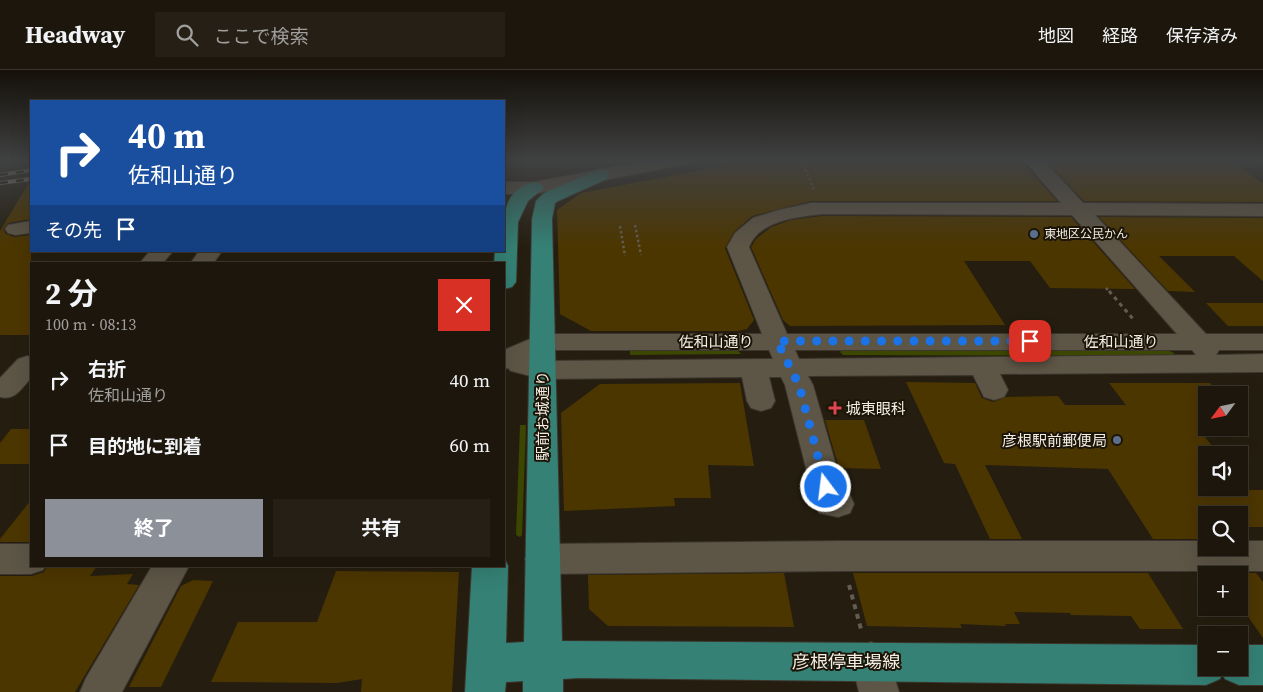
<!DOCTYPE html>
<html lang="ja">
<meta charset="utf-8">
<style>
body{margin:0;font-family:"Source Serif 4","Noto Sans JP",serif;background:#251f15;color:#f1f3f6;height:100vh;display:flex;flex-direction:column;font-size:19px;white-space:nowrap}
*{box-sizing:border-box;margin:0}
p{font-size:16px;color:#a09f9d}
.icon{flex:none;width:28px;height:28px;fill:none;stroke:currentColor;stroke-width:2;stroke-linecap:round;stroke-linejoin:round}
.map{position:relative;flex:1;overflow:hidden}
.side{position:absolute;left:30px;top:192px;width:475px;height:305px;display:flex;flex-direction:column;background:#1c160c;border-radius:0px;box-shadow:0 5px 20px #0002,0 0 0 1px #3a352d}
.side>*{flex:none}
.banner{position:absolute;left:30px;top:30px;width:475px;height:152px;border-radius:0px;box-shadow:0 5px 20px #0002,0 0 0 1px #3a352d;background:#1a4fa0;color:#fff;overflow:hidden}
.needle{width:32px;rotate:237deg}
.fabs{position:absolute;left:1198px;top:316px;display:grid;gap:10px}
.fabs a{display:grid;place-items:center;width:50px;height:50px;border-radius:0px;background:#1c160c;box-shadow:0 5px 20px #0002,0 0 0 1px #3a352d;font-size:25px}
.pin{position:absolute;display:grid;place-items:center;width:42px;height:42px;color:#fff;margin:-21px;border-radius:10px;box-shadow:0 2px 8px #0006}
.me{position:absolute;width:55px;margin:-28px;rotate:345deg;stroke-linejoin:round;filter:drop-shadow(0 0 4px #0008)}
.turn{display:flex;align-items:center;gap:18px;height:105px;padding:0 15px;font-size:22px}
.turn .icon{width:65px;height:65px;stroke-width:2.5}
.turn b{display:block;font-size:35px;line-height:42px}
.then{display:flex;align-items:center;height:48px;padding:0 15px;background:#0003;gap:10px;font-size:19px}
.round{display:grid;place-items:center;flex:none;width:52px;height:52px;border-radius:0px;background:#251f15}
.overview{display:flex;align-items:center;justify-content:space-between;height:85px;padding:0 15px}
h1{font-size:30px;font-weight:700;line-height:38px}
.action{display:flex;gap:10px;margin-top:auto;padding:10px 15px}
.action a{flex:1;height:58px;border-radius:0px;background:#8c9099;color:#fff;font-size:20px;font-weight:700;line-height:58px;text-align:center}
.action a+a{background:#251f15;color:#f1f3f6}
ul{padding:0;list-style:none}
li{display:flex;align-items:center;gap:15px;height:65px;padding:0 15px}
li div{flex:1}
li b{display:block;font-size:19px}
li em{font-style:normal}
header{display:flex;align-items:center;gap:30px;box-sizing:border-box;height:70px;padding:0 25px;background:#1c160c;border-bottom:1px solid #3a352d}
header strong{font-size:24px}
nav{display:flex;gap:28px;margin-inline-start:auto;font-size:18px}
.search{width:350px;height:45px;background:#251f15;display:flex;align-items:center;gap:12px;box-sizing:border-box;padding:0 18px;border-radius:0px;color:#a09f9d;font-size:19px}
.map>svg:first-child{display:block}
.green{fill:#3c4700}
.building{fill:#4c3600}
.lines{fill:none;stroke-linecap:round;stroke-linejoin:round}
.minor-casing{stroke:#3c362e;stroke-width:2}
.major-casing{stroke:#3c362e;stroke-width:2}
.path-far2{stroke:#635c50;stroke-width:2.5;stroke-dasharray:2.5 2.5;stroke-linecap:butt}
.path-far1{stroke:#635c50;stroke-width:3;stroke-dasharray:4 4;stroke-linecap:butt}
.path{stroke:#635c50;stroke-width:4;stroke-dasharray:5 5;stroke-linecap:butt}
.minor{fill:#5d5546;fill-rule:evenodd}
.major{fill:#358175;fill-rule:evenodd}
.rail-casing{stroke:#8a8478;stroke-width:4}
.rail{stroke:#1b1407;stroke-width:2.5;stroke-dasharray:8;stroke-linecap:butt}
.route{stroke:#1a73e8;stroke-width:9;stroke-dasharray:0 16.2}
.service-dot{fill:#5c6f8a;stroke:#1b1407;stroke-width:2}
.health-dot{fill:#e0444e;stroke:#1b1407;stroke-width:2}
.labels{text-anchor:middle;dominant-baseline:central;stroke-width:4;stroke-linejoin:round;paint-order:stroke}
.far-poi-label{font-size:12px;fill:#f2ede4;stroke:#1b1407;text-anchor:start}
.street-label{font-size:15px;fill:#f2ede4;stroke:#1b1407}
.poi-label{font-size:15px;fill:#f2ede4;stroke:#1b1407;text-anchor:start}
.near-street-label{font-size:18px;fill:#f2ede4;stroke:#1b1407}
</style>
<header>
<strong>Headway</strong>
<div class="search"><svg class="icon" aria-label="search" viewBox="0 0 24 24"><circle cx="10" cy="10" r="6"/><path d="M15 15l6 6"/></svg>ここで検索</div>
<nav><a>地図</a><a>経路</a><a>保存済み</a></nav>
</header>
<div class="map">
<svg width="1263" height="622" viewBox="0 0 1263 622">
<rect width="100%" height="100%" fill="#251e10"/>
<!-- green -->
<g class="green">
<polygon points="630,280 737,280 741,284 630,285"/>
<polygon points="841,280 1169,281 1174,283 1173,286 843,285 840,282"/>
<polygon points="520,355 526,355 522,465 520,467 516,465"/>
</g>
<!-- building -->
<g class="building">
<polygon points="755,90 1020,90 1057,131 811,131 752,146 734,162 725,178 754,250 747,259 738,261 591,261 560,244 557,140 581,123"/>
<polygon points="1121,90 1204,90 1209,93 1235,94 1263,113 1263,132 1084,131 1049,94 1126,95"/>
<polygon points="31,109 31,149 8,153 3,159 6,164 14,167 31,165 31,265 0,265 0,161"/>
<polygon points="822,146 1071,147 1135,219 1050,218 1030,191 964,191 1005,255 790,256 783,250 751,177 756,169 771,157 791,150"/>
<polygon points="1099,147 1263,148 1263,211 1234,186 1159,186 1195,222 1168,221"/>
<polygon points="1206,233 1263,233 1263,256 1228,256"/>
<polygon points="906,312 975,313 982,328 993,332 1006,327 1058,326 1065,335 1126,335 1109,313 1210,313 1220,325 1206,325 1206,358 1224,358 1232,367 1205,367 1219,385 1206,385 1206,418 1239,418 1239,411 1246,420 1263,420 1263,457 1239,457 1239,445 1206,445 1206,469 1153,469 1108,399 985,395 1022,469 990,469 955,394 944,393"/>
<polygon points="740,313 754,396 708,395 711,428 674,428 675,436 564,441 561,343 600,314"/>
<polygon points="825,350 864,350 881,399 839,398"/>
<polygon points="11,359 31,359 31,394 0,394 0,373"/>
<polygon points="31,430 31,472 0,472 0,469"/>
<polygon points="47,496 97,496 90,506 133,504 127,514 139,515 75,622 0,622 0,506 32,506 44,502"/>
<polygon points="336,501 459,502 452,622 361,622 362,609 337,613 211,612 238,552 317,552"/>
<polygon points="784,503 794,557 608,556 589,539 588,505"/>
<polygon points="853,503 1148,503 1183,559 1140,559 1131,546 1071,545 1070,543 1014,542 1020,554 1005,554 1006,556 960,554 962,558 867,556"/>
<polygon points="1217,503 1256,503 1263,512 1263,568 1239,534 1239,505 1218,505"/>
<polygon points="193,510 213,511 161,617 129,617 181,516"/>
</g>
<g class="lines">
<!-- minor casing -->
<g class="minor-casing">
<g id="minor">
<polygon points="651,90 690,90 687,94 681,95 534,124 504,124 504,112 534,112"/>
<path d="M1024,90H1043L1083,133L1263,134V146L1095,145L1206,264H1263V280H1219L1216,285L1263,284V302L1000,304L1008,320L1004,327L994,330L984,327L973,305L808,306L813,315L844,423L850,425L854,434L850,443L838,447L819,443L815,434L785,315L781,307H769L775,331L771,338L761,341L751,338L747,331L742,307L542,309L511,301L508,298L504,299V280L542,264H762L727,177L735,163L753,148L779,140L811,133H1061ZM822,144L1072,145L1177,264H787L749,177C760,150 797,147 822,144ZM546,280H769L773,289L542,291L530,288ZM795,280H1192L1196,285L799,289Z"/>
<polygon points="31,151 31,163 15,165 8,163 5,159 8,155"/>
<polygon points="150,181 173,181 162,194 139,194"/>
<polygon points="199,181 222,181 213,194 190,194"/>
<path d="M27,286L31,287V308C22,318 15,331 0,327V308L18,289Z"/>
<polygon points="841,471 1206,471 1206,478 1239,478 1239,471 1263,471 1263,501 841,501 543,504 531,500 525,489 531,478 543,474"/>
<polygon points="0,474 31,474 31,496 45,496 43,500 31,504 0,504"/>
<polygon points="152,496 189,496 122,622 80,622 86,608"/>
<polygon points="871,572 885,577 899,622 859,622 851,591 857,577"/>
</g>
</g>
<!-- major casing -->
<g class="major-casing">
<g id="major">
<polygon points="600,99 607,101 609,105 607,109 558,131 555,133 552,149 562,571 1206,575 1206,598 1239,598 1239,575 1263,575 1263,615 1239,615 1225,609 1222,603 1220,609 1206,615 579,608 563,609 563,622 523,622 523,611 506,612 505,622 465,622 472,496 504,496 504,488 508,496 506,573 524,572 532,149 536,131 544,123"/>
<path d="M534,112L541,114L544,118L528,131L518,152L516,212L512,217L504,219V194H494L495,181H504C504,153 499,121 534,112Z"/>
</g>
</g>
<!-- path-far2 -->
<g class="path-far2">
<polyline points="801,90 814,119"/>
<polyline points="635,155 641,185"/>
<polyline points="620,156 625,186"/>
<polyline points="1106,218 1110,222"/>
</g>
<!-- path-far1 -->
<polyline class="path-far1" points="1109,221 1134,250"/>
<!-- path -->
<polyline class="path" points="849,515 861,559"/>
<!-- minor -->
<use href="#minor" class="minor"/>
<!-- major -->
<use href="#major" class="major"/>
<!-- rail casing -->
<g class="rail-casing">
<g id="rail">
<polyline points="0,105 31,100"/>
<polyline points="0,113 31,109"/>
</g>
</g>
<!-- rail -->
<use href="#rail" class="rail"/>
</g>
<!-- sky -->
<linearGradient id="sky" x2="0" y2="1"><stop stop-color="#141009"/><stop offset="0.51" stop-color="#404142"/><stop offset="1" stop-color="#404142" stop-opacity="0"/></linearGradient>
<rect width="1263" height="177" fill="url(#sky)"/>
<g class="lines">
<!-- route -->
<polyline class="route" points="826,417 799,315 777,271 1030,271"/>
</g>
<!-- markers -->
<g class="service-dot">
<circle cx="1034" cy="164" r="5"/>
<circle cx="1117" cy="370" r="5"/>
</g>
<path class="health-dot" d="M832.5 330.5h5v5h5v5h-5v5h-5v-5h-5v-5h5z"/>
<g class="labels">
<!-- far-poi labels -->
<g class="far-poi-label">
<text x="1044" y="164">東地区公民かん</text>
</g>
<!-- street labels -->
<g class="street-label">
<text x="716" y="271">佐和山通り</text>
<text x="1121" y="271">佐和山通り</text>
<text transform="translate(542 346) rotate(-90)">駅前お城通り</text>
</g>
<!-- poi labels -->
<g class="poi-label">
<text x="846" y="338">城東眼科</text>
<text x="1107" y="370" text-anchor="end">彦根駅前郵便局</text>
</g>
<!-- near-street labels -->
<g class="near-street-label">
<text x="846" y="591">彦根停車場線</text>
</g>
</g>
</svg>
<div class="fabs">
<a><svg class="needle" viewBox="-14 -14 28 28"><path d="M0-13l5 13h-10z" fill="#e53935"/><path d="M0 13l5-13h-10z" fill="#a09f9d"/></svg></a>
<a><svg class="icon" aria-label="sound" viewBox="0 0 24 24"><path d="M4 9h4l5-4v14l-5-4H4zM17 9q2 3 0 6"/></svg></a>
<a><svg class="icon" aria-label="search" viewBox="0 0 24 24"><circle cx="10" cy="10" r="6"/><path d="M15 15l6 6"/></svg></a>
<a>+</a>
<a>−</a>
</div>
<div class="pin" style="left:1030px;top:271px;background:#d93025"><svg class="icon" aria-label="arrive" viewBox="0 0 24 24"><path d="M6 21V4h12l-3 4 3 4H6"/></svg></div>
<svg class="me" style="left:826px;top:417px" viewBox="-20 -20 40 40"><circle r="17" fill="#1a73e8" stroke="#fff" stroke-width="3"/><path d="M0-11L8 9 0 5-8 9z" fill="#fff"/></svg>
<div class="banner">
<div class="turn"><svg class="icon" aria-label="right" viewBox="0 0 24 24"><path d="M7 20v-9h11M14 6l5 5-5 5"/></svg><div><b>40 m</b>佐和山通り</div></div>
<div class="then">その先<svg class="icon" aria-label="arrive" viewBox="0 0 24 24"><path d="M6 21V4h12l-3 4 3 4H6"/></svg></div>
</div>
<section class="side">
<div class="overview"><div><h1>2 分</h1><p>100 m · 08:13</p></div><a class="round" style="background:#d93025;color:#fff"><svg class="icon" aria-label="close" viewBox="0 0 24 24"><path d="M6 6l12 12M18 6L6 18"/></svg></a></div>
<ul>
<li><svg class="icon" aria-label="right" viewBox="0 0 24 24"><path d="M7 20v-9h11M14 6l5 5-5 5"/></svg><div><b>右折</b><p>佐和山通り</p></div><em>40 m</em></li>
<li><svg class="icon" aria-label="arrive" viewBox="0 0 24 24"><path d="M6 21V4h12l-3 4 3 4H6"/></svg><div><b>目的地に到着</b></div><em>60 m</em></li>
</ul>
<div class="action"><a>終了</a><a>共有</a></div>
</section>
</div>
